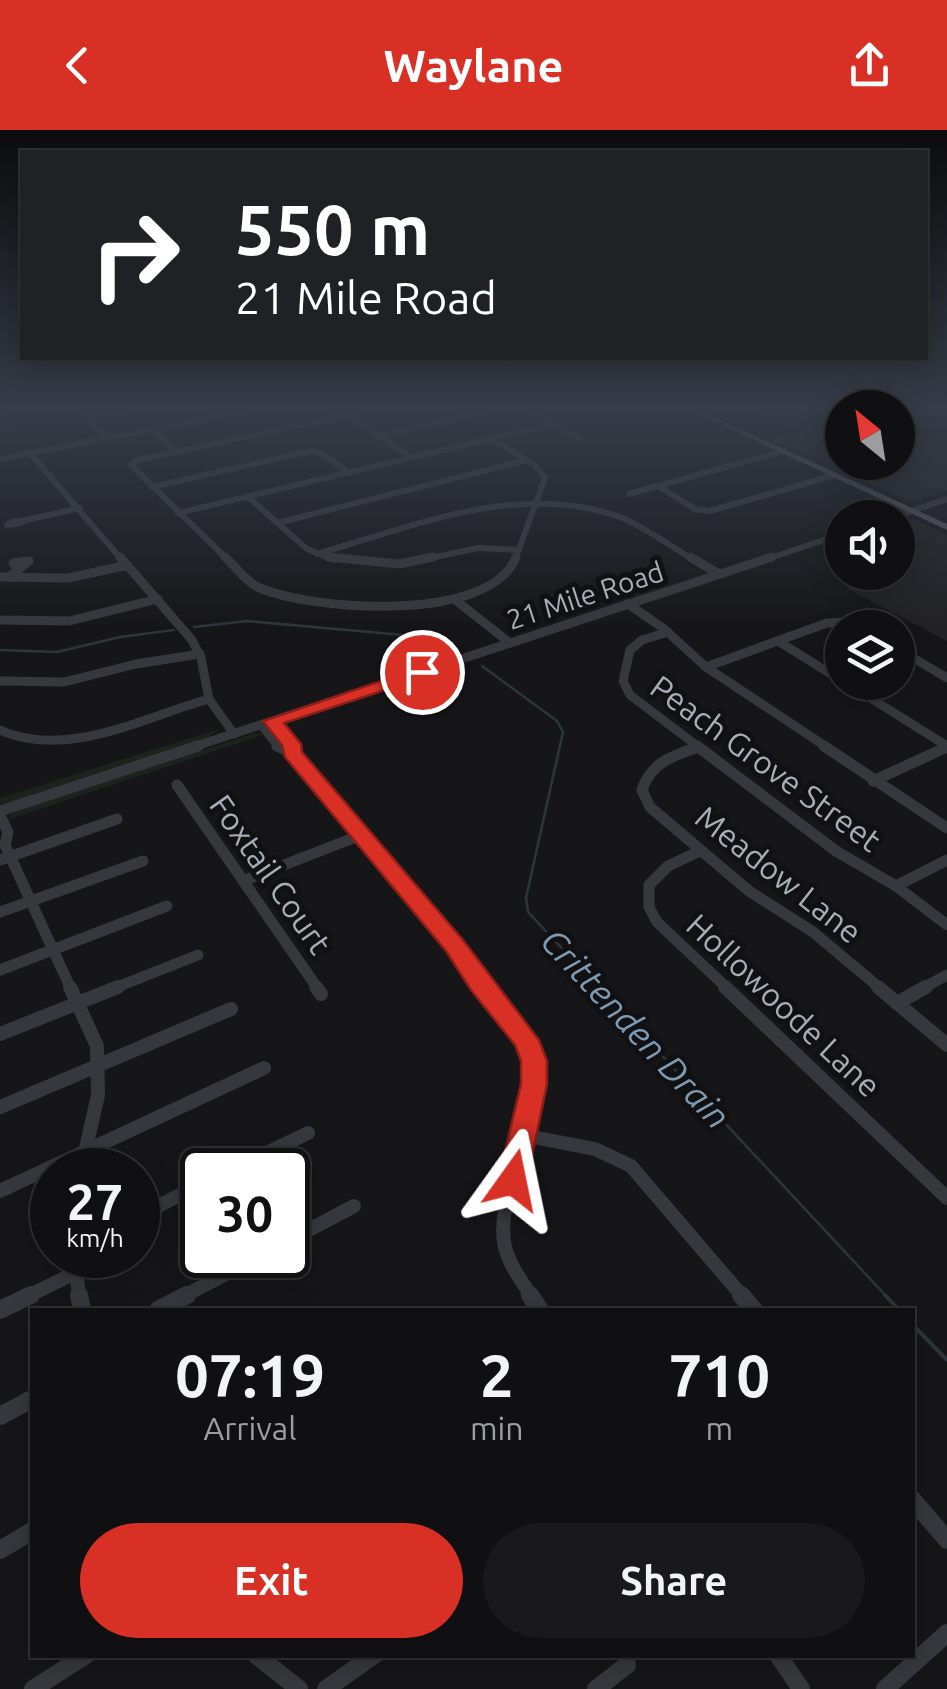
<!DOCTYPE html>
<style>
body{margin:0;font-family:Ubuntu,sans-serif;background:#19191b;color:#f1f3f6;height:100vh;display:flex;flex-direction:column;font-size:38px;white-space:nowrap}
*{box-sizing:border-box;margin:0}
p{font-size:32px;color:#9c9d9f}
.icon{flex:none;width:55px;height:55px;fill:none;stroke:currentColor;stroke-width:2;stroke-linecap:round;stroke-linejoin:round}
.map{position:relative;flex:1;overflow:hidden}
.details{position:absolute;left:30px;top:1178px;width:885px;height:350px;display:flex;flex-direction:column;background:#101012;border-radius:0px;box-shadow:0 5px 25px #0003,0 0 0 2px #303032}
.details>*{flex:none}
.hud{position:absolute;left:20px;top:20px;width:908px;height:210px;border-radius:0px;box-shadow:0 5px 25px #0003,0 0 0 2px #303032;background:#202124;color:#fff;overflow:hidden}
.needle{width:65px;rotate:330deg}
.fabs{position:absolute;left:825px;top:260px;display:grid;gap:20px}
.fabs a{display:grid;place-items:center;width:90px;height:90px;border-radius:50%;background:#101012;box-shadow:0 5px 25px #0003,0 0 0 2px #303032;font-size:50px}
.speed{position:absolute;left:30px;top:1018px;display:flex;gap:20px;font-size:50px;font-weight:700;text-align:center}
.speed>*{display:grid;place-content:center;width:130px;height:130px;border-radius:50%;background:#101012;box-shadow:0 5px 25px #0003,0 0 0 2px #303032;line-height:1}
.speed small{font-size:25px;font-weight:400}
.speed .limit{border:5px solid #111;border-radius:15px;background:#fff;color:#111}
.pin{position:absolute;display:grid;place-items:center;width:85px;height:85px;color:#fff;margin:-42px;border:5px solid #fff;border-radius:50%;box-shadow:0 2px 10px #0007}
.me{position:absolute;width:110px;margin:-55px;rotate:12deg;stroke-linejoin:round;filter:drop-shadow(0 0 8px #0008)}
.turn{display:flex;align-items:center;gap:35px;height:210px;padding:0 50px;font-size:45px}
.turn .icon{width:130px;height:130px;stroke-width:2.5}
.turn b{display:block;font-size:70px;line-height:85px}
.eta{display:flex;justify-content:space-evenly;align-items:center;height:170px;text-align:center}
.eta b{font-size:60px;font-weight:600;line-height:70px}
.cta{display:flex;gap:20px;margin-top:auto;padding:20px 50px}
.cta a{flex:1;height:115px;border-radius:60px;background:#d93025;color:#fff;font-size:40px;font-weight:600;line-height:115px;text-align:center}
.cta a+a{background:#19191b;color:#f1f3f6}
header{display:flex;justify-content:space-between;align-items:center;height:130px;padding:0 50px;background:#d93025;color:#fff;font-size:45px;font-weight:600}
.map>svg:first-child{display:block}
.built{fill:#222225}
.green{fill:#1c231d}
.lines{fill:none;stroke-linecap:round;stroke-linejoin:round}
.stream-far1{stroke:#2c353c;stroke-width:2.5}
.stream{stroke:#2c353c;stroke-width:4}
.minor-far4{stroke:#37383d;stroke-width:6}
.minor-far3{stroke:#37383d;stroke-width:9}
.minor-far2{stroke:#37383d;stroke-width:11}
.minor-far1{stroke:#37383d;stroke-width:14}
.minor{stroke:#37383d;stroke-width:18}
.major{fill:#53555c;fill-rule:evenodd}
.route{fill:#d93025;stroke:#8d1f18;stroke-width:2.5}
.labels{text-anchor:middle;dominant-baseline:central;stroke-width:10;stroke-linejoin:round;paint-order:stroke}
.far-street-label{font-size:28px;fill:#a8adb8;stroke:#111113}
.street-label{font-size:32px;fill:#a8adb8;stroke:#111113}
.water-label{font-size:35px;font-style:italic;fill:#7f9bb3;stroke:#111113}
</style>
<header><svg class="icon" aria-label="back" viewBox="0 0 24 24"><path d="M15 5l-7 7 7 7"/></svg>Waylane<svg class="icon" aria-label="share" viewBox="0 0 24 24"><path d="M12 15V3M7 8l5-5 5 5M5 13v7h14v-7"/></svg></header>
<div class="map">
<svg width="947" height="1559" viewBox="0 0 947 1559">
<rect width="100%" height="100%" fill="#161618"/>
<!-- built -->
<g class="built">
<polygon points="842,288 842,332 898,332 898,296 947,317 947,361 911,372 770,308"/>
<polygon points="914,389 947,405 947,511 846,458 915,433 898,423 898,395"/>
</g>
<!-- green -->
<g class="green">
<polygon points="773,281 842,281 842,288 797,300 758,284"/>
<polygon points="898,281 947,281 947,317 898,296"/>
<polygon points="222,598 206,608 0,675 0,668"/>
<polygon points="255,603 263,605 7,690 11,684 26,678"/>
</g>
<g class="lines">
<!-- stream-far1 -->
<g class="stream-far1">
<polyline points="194,497 247,491 436,508 455,520"/>
<polyline points="0,520 57,522 120,507 174,500"/>
<polyline points="482,536 557,591 563,602 526,768 528,782 887,1167"/>
</g>
<!-- stream -->
<g class="stream">
<polyline points="885,1165 899,1180"/>
<polyline points="912,1194 947,1230"/>
</g>
<!-- minor-far4 -->
<g class="minor-far4">
<polyline points="0,281 13,297 0,301"/>
<polyline points="80,281 108,308"/>
<polyline points="343,281 410,327"/>
<polyline points="529,281 580,309"/>
<polyline points="87,288 124,281"/>
<polyline points="153,300 177,322"/>
<polyline points="378,306 489,281"/>
<polyline points="490,308 535,335 545,348 515,430"/>
<polyline points="30,323 122,430"/>
<polyline points="0,329 246,281"/>
<polyline points="658,356 695,379 710,381 835,345"/>
<polyline points="152,357 311,321 321,323 348,342"/>
<polyline points="629,364 784,321"/>
<polyline points="247,366 307,419 334,430"/>
<polyline points="178,383 553,294"/>
<polyline points="891,388 947,369"/>
<polygon points="13,391 20,391 22,393 7,395"/>
<polyline points="21,391 80,378"/>
<polyline points="277,393 527,330"/>
<path d="M317,424C414,396 519,351 620,387C645,397 670,416 694,430"/>
<polyline points="228,430 131,335 137,330 348,285"/>
<polyline points="421,430 478,418 519,420"/>
<polyline points="764,430 842,404"/>
</g>
<!-- minor-far3 -->
<g class="minor-far3">
<polyline points="120,427 192,510 201,528 209,569 234,604"/>
<path d="M225,427C236,437 247,453 260,458C314,481 491,493 516,427"/>
<polyline points="328,427 399,434 433,427"/>
<polyline points="690,427 719,444"/>
<polyline points="10,446 29,431 13,433 18,437"/>
<polyline points="0,447 68,448 128,435"/>
<polyline points="454,469 510,513"/>
<polyline points="628,474 663,498 706,537 828,618"/>
<polyline points="0,490 69,491 158,469"/>
<polyline points="668,502 642,510 630,520 623,551 630,565 700,618"/>
<polyline points="778,511 842,551"/>
<polyline points="898,519 947,548"/>
<polyline points="706,537 827,493 846,492 859,498"/>
<polyline points="0,551 64,552 136,534 200,524"/>
<polyline points="845,552 947,616"/>
<polyline points="272,591 292,618"/>
<polyline points="261,595 280,618"/>
<path d="M0,600C67,630 144,587 209,569"/>
<polyline points="190,618 772,427"/>
<polyline points="694,618 698,617"/>
</g>
<!-- minor-far2 -->
<g class="minor-far2">
<polyline points="277,616 292,623"/>
<polyline points="292,616 292,623 455,816 486,859"/>
<polyline points="697,616 836,721 896,756 947,795"/>
<polyline points="824,616 947,698"/>
<path d="M698,617C673,626 651,632 642,660L650,677L749,761L813,802L881,859"/>
<polyline points="873,651 947,617"/>
<polyline points="177,655 318,859"/>
<polyline points="0,681 198,616"/>
<polyline points="0,685 8,702 5,715 71,859"/>
<polyline points="700,721 668,736 649,755 649,777 657,792 728,859"/>
<polyline points="0,730 117,689"/>
<polyline points="243,751 361,705"/>
<polyline points="896,756 947,730"/>
<polyline points="0,782 143,731"/>
<polyline points="0,840 167,776"/>
<polyline points="112,859 198,825"/>
<polyline points="921,859 947,845"/>
</g>
<!-- minor-far1 -->
<g class="minor-far1">
<polyline points="70,857 97,916 98,965 81,1040"/>
<polyline points="316,857 321,864"/>
<path d="M485,857C499,876 521,898 530,920C550,968 496,1058 504,1112C507,1132 521,1150 532,1167"/>
<polyline points="725,857 947,1068"/>
<polyline points="878,857 947,915"/>
<polyline points="897,873 926,857"/>
<polyline points="0,904 118,857"/>
<polyline points="0,977 231,879"/>
<polyline points="522,1005 595,1019 631,1036 743,1167"/>
<polyline points="232,1040 308,1003"/>
<polyline points="0,1061 264,938"/>
<polyline points="138,1086 202,1054"/>
<polyline points="288,1111 354,1076"/>
<polyline points="72,1125 80,1167"/>
<polyline points="26,1167 73,1144"/>
<polyline points="182,1167 262,1125"/>
</g>
<!-- minor -->
<g class="minor">
<polyline points="79,1165 82,1180"/>
<polyline points="530,1165 540,1180"/>
<polyline points="741,1165 754,1180"/>
<polyline points="0,1180 31,1165"/>
<polyline points="158,1180 187,1165"/>
<polyline points="0,1286 32,1269"/>
<polyline points="912,1369 947,1410"/>
<polyline points="0,1420 32,1401"/>
<polyline points="256,1525 299,1559"/>
<polyline points="778,1525 801,1559"/>
<polyline points="33,1559 86,1525"/>
<polyline points="326,1559 374,1525"/>
<polyline points="596,1559 627,1535"/>
<polyline points="885,1559 947,1503"/>
</g>
<!-- major -->
<polygon class="major" points="692,281 701,281 947,394 947,400"/>
</g>
<!-- sky -->
<linearGradient id="sky" x2="0" y2="1"><stop stop-color="#0c0c0d"/><stop offset="0.56" stop-color="#363c48"/><stop offset="1" stop-color="#363c48" stop-opacity="0"/></linearGradient>
<rect width="947" height="499" fill="url(#sky)"/>
<!-- route -->
<polygon class="route" points="422,537 430,542 428,546 284,593 301,614 302,622 463,810 539,910 547,931 547,954 527,1050 523,1059 513,1063 503,1059 498,1050 521,954 521,931 515,915 471,860 446,821 285,627 282,615 263,591"/>
<g class="labels">
<!-- far-street labels -->
<g class="far-street-label">
<text transform="translate(585 465) rotate(-18)">21 Mile Road</text>
</g>
<!-- street labels -->
<g class="street-label">
<text transform="translate(766 633) rotate(36)">Peach Grove Street</text>
<text transform="translate(271 744) rotate(55)">Foxtail Court</text>
<text transform="translate(779 744) rotate(38)">Meadow Lane</text>
<text transform="translate(784 875) rotate(43)">Hollowoode Lane</text>
</g>
<!-- water labels -->
<g class="water-label">
<text transform="translate(636 898) rotate(47)">Crittenden Drain</text>
</g>
</g>
</svg>
<div class="fabs">
<a><svg class="needle" viewBox="-14 -14 28 28"><path d="M0-13l5 13h-10z" fill="#e53935"/><path d="M0 13l5-13h-10z" fill="#9c9d9f"/></svg></a>
<a><svg class="icon" aria-label="sound" viewBox="0 0 24 24"><path d="M4 9h4l5-4v14l-5-4H4zM17 9q2 3 0 6"/></svg></a>
<a><svg class="icon" aria-label="layers" viewBox="0 0 24 24"><path d="M12 4l9 5-9 5-9-5zM3 14l9 5 9-5"/></svg></a>
</div>
<div class="speed"><div>27<small>km/h</small></div><div class="limit">30</div></div>
<div class="pin" style="left:422px;top:542px;background:#d93025"><svg class="icon" aria-label="arrive" viewBox="0 0 24 24"><path d="M6 21V4h12l-3 4 3 4H6"/></svg></div>
<svg class="me" style="left:513px;top:1050px" viewBox="-20 -20 40 40"><path d="M0-17L14 15 0 8-14 15z" fill="#d93025" stroke="#fff" stroke-width="4"/></svg>
<div class="hud">
<div class="turn"><svg class="icon" aria-label="right" viewBox="0 0 24 24"><path d="M7 20v-9h11M14 6l5 5-5 5"/></svg><div><b>550 m</b>21 Mile Road</div></div>
</div>
<section class="details">
<div class="eta">
<div><b>07:19</b><p>Arrival</p></div>
<div><b>2</b><p>min</p></div>
<div><b>710</b><p>m</p></div>
</div>
<div class="cta"><a>Exit</a><a>Share</a></div>
</section>
</div>
